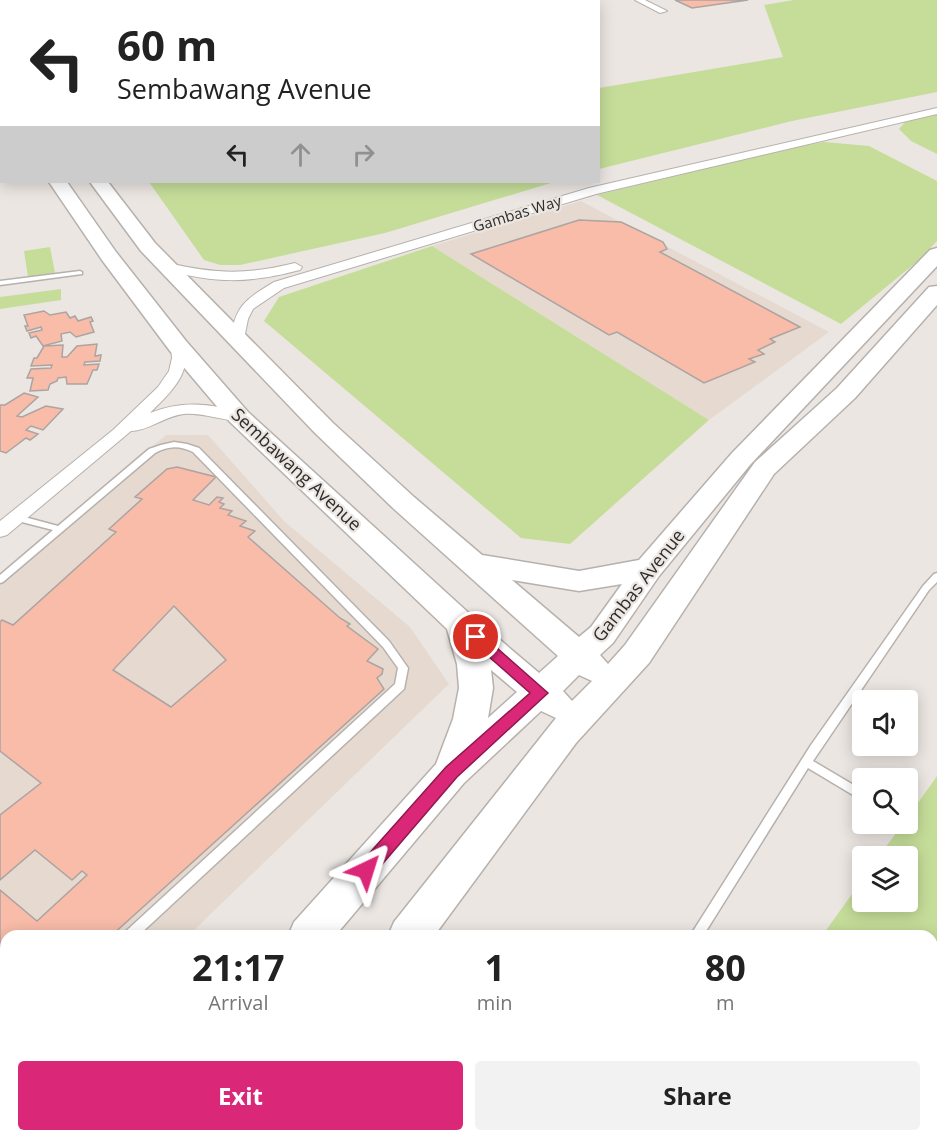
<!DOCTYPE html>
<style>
body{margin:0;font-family:"Open Sans",sans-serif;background:#f2f2f2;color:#222;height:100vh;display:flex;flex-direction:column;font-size:22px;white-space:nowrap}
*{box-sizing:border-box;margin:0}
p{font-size:20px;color:#767676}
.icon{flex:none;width:33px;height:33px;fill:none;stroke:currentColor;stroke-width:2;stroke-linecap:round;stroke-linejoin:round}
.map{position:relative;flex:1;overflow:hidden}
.panel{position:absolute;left:0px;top:930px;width:938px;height:212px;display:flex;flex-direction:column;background:#fff;border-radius:18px 18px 0 0;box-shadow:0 3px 15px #0003}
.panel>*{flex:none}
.hud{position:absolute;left:0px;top:0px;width:600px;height:183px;box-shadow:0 3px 15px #0003;background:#fff;color:#222;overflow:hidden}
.fabs{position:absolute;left:852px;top:690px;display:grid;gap:12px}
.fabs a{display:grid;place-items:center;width:66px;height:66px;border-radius:6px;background:#fff;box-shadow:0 3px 15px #0003;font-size:30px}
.pin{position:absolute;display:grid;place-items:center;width:51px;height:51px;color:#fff;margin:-26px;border:3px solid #fff;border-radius:50%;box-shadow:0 2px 6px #0007}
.me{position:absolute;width:66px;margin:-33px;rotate:41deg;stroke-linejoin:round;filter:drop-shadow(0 0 4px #0008)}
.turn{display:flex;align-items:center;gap:21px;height:126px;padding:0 18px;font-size:27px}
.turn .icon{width:78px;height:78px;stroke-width:2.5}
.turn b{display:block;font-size:42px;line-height:51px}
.lanes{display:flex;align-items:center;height:57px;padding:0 18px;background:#0003;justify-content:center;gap:30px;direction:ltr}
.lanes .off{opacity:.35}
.eta{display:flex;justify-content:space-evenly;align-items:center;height:102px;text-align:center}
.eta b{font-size:36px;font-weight:700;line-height:42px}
.cta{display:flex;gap:12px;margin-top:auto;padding:12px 18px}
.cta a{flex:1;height:69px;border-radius:6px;background:#db2777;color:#fff;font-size:24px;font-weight:700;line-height:69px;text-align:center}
.cta a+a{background:#f2f2f2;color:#222}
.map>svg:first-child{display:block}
.built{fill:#e6dad0}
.green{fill:#c5dd99}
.building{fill:#f8bca8;stroke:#aba4a2;stroke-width:1.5;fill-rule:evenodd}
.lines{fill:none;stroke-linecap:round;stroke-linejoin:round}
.service-casing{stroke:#b6b1ad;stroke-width:3}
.minor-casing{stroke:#b6b1ad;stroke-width:2}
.secondary-casing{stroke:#b6b1ad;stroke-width:3}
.primary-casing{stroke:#b6b1ad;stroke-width:3}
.service{fill:#fff;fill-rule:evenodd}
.minor{fill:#fff;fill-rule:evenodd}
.secondary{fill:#fff;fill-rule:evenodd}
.primary{fill:#fff;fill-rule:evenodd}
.route{fill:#db2777;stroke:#8e194d;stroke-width:1.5}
.labels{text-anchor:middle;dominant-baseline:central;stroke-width:4.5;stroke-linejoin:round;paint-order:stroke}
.far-street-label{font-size:15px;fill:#2f2d2b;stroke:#ebe6e2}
.street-label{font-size:18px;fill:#2f2d2b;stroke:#ebe6e2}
</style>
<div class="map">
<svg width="937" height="1141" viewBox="0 0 937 1141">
<rect width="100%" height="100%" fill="#ebe6e2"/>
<!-- built -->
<g class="built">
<polygon points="581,201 829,332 709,420 432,246"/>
<polygon points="166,435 208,435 284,521 410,627 449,684 188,936 6,936 6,1056 0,1050 0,574"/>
</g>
<!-- green -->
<g class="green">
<polygon points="794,0 937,0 937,92 792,121 599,169 599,88 783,57 764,5"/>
<polygon points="937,114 937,154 911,141 899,129 905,122"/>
<polygon points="824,142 869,146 937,181 937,241 919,260 841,324 597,195 795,147"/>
<polygon points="149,182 554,182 385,233 240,265 220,265 204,260"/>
<polygon points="432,246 709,420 570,544 521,538 264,321 279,297"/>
<polygon points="50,247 55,273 28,277 24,251"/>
<polygon points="61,289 61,300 0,309 0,297"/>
<polygon points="937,776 937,1141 675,1141 679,1136 932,1136 932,936 822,936 862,880 862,902 908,902 908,856 879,856 903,824 908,824 908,817"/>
</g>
<!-- building -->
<g class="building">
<polygon points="675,0 748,0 692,8"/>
<polygon points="579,220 621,222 663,242 667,249 660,252 800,327 770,339 775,342 758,350 764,354 749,359 755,362 704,383 617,332 609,335 471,254"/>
<polygon points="44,311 50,315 66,312 70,318 75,316 78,321 91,317 93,321 90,322 94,332 76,337 70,332 61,334 62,341 43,346 36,336 31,338 29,333 42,330 41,327 27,331 25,326 28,326 24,315"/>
<polygon points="97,344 95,356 101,355 100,361 85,362 84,365 99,364 97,370 93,370 87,384 67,384 66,377 58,378 57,381 50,384 48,390 30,391 33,378 27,378 31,369 51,368 52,365 31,366 34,358 37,358 44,346 63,345 62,357 67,357 77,346"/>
<polygon points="24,393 38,397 17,416 22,417 46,406 63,409 43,430 31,426 26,430 38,434 30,440 26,438 6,453 0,451 0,405 5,405"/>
<path d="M177,467L216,477L193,500L209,505L217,497L223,498L219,502L224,504L220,508L232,511L228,515L246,521L240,526L255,531L248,537L340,618L350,624L347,626L378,649L367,661L383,669L382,674L377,678L384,689L111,936H6V1017L0,1011V890L37,921L87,875L82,871L72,880L35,850L0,880V815L41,783L0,751V622L2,620L13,625L116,532L109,529L142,499L135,497L167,469ZM174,606L226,660L171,707L113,670Z"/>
</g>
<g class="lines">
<!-- service casing -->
<g class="service-casing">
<g id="service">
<polygon points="80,271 82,272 82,274 0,285 0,281"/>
<path d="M174,442L187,444L199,448L389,641L408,668L404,689L138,936H123L125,932L395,684L398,668L383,647L193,452C179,445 168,446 155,453L3,582L0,583V575L53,530L14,520L13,518L14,516L17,515L58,526L149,449L161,445Z"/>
<polygon points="937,573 937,582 929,590 813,761 862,790 862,799 858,798 808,768 703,936 690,936 811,745 923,586 934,574"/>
<polygon points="567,1136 582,1136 580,1141 565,1141"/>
</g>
</g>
<!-- minor casing -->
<g class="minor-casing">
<g id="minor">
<polygon points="465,0 473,0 475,2 466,2"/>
<polygon points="635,0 645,0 667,11 660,13"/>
<path d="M937,108V114L596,194L284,288L253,309L248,319L243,344L238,345L231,341C234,306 246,299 274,282L589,188Z"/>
<path d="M168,263C216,274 247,275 295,263L302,267L300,270C246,284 217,283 163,270L161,267Z"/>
<path d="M178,342L185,346C191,375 169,394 150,413C182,400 212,403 245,414L247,417L245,420C232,424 204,412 184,414C165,416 148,431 131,431L7,535L0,537V521L113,430L158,387L169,371L172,358L171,346Z"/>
</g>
</g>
<!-- secondary casing -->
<g class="secondary-casing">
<polygon id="secondary" points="2,154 2,164 0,165 0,155"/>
</g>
<!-- primary casing -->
<g class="primary-casing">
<g id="primary">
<rect x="0" y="57" width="2" height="10"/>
<polygon points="0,87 2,88 2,98 0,98"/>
<polygon points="0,139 2,139 0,150"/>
<path d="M49,182H67L116,252L186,341L248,412L472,616L539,673L558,656L394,509L315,433L141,251L90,182H108L155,243L333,423L414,497L482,555L579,571L639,560L732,453L930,250L937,248V266L750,465L659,576L613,643L600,655L608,664L625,645L755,462L837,388L929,287L937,286V305L855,398L774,474L649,663L576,743L434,936H388L394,922L556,718L541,711L464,783L335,936H288L294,922L436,764L453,719L459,688L457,664L447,629L230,422L170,351L102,260ZM512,580L579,591L622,584L591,627L579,637ZM491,670L517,692L488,718L493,688ZM579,675L592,681L572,701L563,691Z"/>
<polygon points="116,1136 167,1136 165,1141 114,1141"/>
<polygon points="231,1136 281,1136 279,1141 229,1141"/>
</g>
</g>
<!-- service -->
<use href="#service" class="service"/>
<!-- minor -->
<use href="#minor" class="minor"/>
<!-- secondary -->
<use href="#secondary" class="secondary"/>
<!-- primary -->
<use href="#primary" class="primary"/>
</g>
<!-- route -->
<polygon class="route" points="476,632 481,634 548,693 457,777 372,876 366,878 359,876 357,870 359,865 446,767 530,693 471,641 469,637 471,634"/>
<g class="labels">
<!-- far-street labels -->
<g class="far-street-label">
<text transform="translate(517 213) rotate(-17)">Gambas Way</text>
</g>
<!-- street labels -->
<g class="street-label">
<text transform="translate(297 469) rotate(43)">Sembawang Avenue</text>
<text transform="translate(638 585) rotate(-52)">Gambas Avenue</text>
</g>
</g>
</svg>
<div class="fabs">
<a><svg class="icon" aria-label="sound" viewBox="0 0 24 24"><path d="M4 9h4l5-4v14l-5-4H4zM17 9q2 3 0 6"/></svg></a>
<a><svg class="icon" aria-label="search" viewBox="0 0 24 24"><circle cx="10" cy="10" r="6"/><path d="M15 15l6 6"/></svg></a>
<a><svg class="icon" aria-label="layers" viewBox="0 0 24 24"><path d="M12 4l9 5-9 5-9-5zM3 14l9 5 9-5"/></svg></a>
</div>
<div class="pin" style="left:476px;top:637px;background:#d93025"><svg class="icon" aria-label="arrive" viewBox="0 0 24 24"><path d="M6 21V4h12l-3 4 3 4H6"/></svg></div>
<svg class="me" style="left:366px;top:870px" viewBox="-20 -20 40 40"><path d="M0-17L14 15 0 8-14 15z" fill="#db2777" stroke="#fff" stroke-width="4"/></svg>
<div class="hud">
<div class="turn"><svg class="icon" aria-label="left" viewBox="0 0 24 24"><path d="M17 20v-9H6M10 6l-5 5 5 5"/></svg><div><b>60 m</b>Sembawang Avenue</div></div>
<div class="lanes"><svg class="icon" aria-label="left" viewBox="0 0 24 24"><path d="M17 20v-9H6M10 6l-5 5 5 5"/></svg><svg class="icon off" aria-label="ahead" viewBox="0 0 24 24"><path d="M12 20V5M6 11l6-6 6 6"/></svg><svg class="icon off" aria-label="right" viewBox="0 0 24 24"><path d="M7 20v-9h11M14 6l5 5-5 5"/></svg></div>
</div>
<section class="panel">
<div class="eta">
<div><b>21:17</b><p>Arrival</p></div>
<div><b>1</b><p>min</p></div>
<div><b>80</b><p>m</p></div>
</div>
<div class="cta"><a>Exit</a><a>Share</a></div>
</section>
</div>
